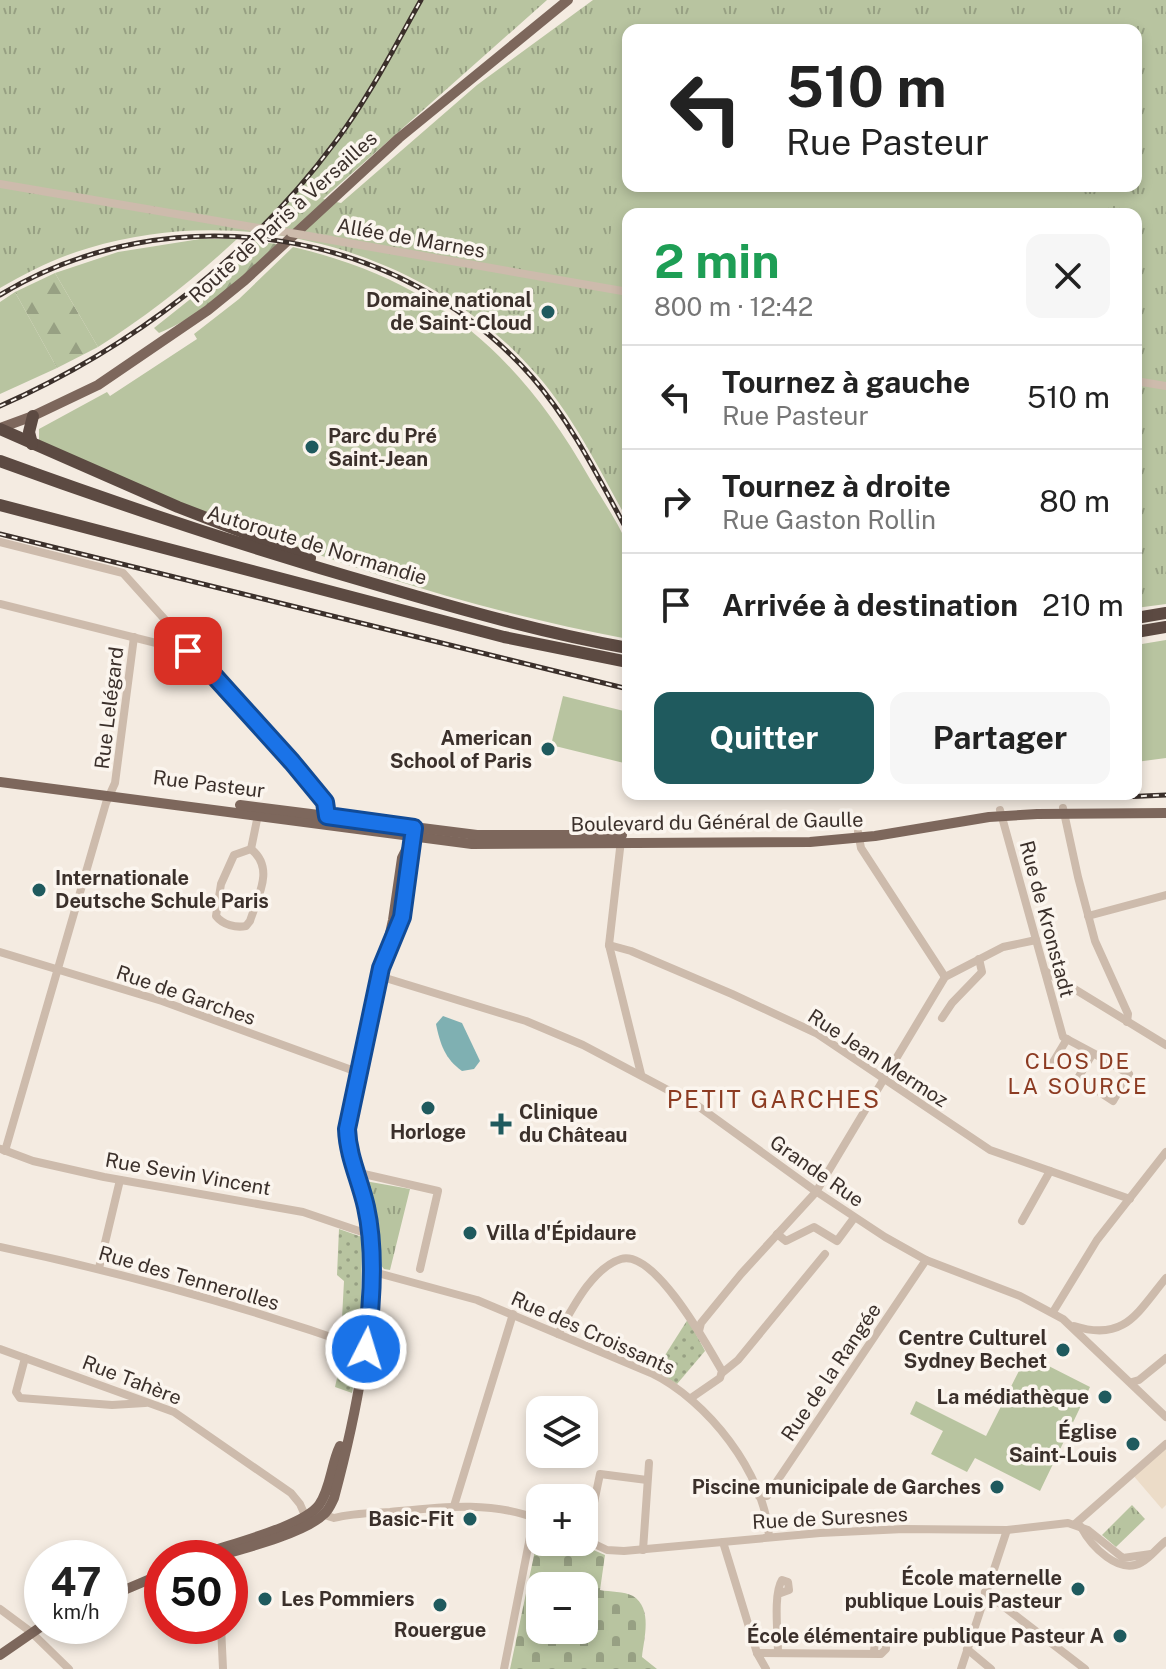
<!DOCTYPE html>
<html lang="fr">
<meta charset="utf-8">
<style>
body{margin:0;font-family:"Public Sans",sans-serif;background:#f6f6f6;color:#222;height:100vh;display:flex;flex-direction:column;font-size:30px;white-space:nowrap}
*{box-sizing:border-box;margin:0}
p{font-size:26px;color:#767676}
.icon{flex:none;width:44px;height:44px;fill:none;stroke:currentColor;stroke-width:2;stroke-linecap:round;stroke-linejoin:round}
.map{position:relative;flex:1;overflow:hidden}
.drawer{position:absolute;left:622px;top:208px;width:520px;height:592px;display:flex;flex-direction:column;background:#fff;border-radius:16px;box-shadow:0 4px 12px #0003}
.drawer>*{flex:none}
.banner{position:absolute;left:622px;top:24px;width:520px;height:168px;border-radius:16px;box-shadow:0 4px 12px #0003;background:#fff;color:#222;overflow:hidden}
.tools{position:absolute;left:526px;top:1396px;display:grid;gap:16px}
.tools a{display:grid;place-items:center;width:72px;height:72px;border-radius:16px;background:#fff;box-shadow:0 4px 12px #0003;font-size:40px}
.speed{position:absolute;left:24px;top:1540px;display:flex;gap:16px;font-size:40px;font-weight:700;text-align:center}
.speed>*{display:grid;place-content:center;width:104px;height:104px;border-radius:50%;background:#fff;box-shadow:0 4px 12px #0003;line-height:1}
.speed small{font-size:20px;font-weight:400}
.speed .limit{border:12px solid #d22;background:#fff;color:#111}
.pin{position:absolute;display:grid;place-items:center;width:68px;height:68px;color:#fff;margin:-34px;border-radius:16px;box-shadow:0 4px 12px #0006}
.me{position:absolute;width:88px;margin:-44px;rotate:5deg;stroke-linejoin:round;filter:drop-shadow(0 0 6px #0008)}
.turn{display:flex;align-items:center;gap:28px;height:168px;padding:0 32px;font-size:36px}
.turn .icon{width:104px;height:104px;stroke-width:2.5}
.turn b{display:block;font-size:56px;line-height:68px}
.round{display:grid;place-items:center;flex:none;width:84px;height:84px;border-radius:16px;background:#f6f6f6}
.summary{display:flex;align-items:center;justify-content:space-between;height:136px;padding:0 32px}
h1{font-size:48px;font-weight:700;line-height:60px;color:#1e9e55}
.action{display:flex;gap:16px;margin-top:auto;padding:16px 32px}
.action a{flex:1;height:92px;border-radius:16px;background:#1f5a5e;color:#fff;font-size:32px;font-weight:700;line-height:92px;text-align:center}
.action a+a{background:#f6f6f6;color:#222}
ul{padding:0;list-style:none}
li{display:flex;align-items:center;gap:24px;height:104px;padding:0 32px;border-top:2px solid #e0e0e0}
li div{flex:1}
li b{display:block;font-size:30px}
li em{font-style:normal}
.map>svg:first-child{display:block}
.grass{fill:url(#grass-dots)}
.forest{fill:url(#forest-firs)}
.cemetery{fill:url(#cemetery-stones);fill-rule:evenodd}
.park{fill:url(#park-tufts);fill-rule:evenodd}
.garden{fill:#b8c4a0}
.plaza{fill:#ecdcc8}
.water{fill:#7fb0b2}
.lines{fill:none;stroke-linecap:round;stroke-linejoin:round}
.minor{stroke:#cdbbac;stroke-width:8}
.major{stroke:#7d675c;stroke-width:10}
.highway{stroke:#5c4a42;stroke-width:12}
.rail-casing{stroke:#3b302b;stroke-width:5}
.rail{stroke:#fbf5ee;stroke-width:2;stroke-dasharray:6;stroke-linecap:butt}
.minor-bridge{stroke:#cdbbac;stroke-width:8}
.route-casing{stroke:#114b97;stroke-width:20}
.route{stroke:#1a73e8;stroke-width:14}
.poi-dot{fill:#1f5a5e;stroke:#fbf5ee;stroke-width:3}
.labels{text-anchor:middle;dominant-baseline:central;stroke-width:7;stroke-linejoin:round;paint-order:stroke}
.street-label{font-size:20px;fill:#3b302b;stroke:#fbf5ee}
.poi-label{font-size:20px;font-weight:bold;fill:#3b302b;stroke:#fbf5ee;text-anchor:end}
.neighbourhood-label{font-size:22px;letter-spacing:2px;fill:#8c3b22;stroke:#fbf5ee}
.quarter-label{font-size:24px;letter-spacing:2px;fill:#8c3b22;stroke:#fbf5ee}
</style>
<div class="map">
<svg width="1166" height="1669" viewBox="0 0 1166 1669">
<defs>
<pattern id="grass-dots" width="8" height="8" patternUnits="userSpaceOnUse" patternTransform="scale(2)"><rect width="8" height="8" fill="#b8c4a0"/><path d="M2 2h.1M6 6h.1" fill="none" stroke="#97a083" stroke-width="1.8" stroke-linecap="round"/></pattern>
<pattern id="forest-firs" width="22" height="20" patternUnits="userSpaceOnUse" patternTransform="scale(2)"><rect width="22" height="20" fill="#b8c4a0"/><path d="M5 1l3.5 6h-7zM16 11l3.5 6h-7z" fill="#97a083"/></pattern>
<pattern id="cemetery-stones" width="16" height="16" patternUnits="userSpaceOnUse" patternTransform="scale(2)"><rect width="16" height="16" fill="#b8c4a0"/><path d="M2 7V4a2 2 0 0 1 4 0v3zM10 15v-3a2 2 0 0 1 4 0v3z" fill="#97a083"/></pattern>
<pattern id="park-tufts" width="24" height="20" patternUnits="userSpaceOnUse" patternTransform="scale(2)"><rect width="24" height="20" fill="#b8c4a0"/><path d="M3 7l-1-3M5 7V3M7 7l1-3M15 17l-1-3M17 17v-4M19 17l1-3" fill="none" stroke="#97a083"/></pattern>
</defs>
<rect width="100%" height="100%" fill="#f4ebe1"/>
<!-- grass -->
<g class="grass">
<polygon points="339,1229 362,1237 361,1296 364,1311 360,1343 341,1337 344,1281 337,1275"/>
<polygon points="688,1319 705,1351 677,1384 655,1371"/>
<polygon points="344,1347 359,1352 360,1355 352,1393 335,1387"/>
</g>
<!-- forest -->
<g class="forest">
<path d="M253,241L277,244C241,278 206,314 159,333L154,328L208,285Z"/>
<polygon points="55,273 98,347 57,368 15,292"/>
</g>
<!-- cemetery -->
<path class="cemetery" d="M540,1527V1542H575L605,1555L600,1590C610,1592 624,1591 633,1596C653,1609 644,1638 642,1657L657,1669H510ZM540,1586H584V1630H540Z"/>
<!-- park -->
<g class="park">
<path d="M0,0H547L323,199L341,203L477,85L593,0H1166V604L1136,608V214H628V521C600,471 575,419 538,376C431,251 246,200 89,248C57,257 28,272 0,288ZM628,30H1136V186H628Z"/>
<polygon points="365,1181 410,1189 390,1270 384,1269 378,1262 379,1224"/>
<polygon points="1132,1505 1145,1519 1116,1547 1102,1535"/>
</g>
<!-- garden -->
<g class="garden">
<polygon points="628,149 628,186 1061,186 1077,214 628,214 628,253 607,249"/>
<path d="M200,239H237C193,280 148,315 98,347L55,273L118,252Z"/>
<path d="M293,247C435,280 519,354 590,479C599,494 625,533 628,548C630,555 628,565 628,572C628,595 628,617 628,639C423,601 228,527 39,441V429L107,392L110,396L197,339L194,334L239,299Z"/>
<polygon points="15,292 57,368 0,394 0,302"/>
<polygon points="1166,640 1166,758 1136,762 1136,645"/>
<polygon points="563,696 628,712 628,764 551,745"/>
<polygon points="1027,1355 1090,1387 1040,1491 975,1458 967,1472 931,1454 943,1431 910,1414 916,1401 986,1436"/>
</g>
<!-- plaza -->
<polygon class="plaza" points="1166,1444 1166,1505 1162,1509 1132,1474"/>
<!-- water -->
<path class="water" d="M443,1016L462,1023L480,1061L474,1069L462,1071C445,1059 440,1044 436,1024Z"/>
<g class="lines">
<!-- minor -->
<g class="minor">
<polyline points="0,184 252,227"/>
<polyline points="266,229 291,233"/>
<polyline points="303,235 628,292"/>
<polyline points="1136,381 1166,386"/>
<polyline points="0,542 123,573 186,643 189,646 188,651"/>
<path d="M0,604L188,651L198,658C219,681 329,793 327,816"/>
<polyline points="1063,808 1078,877 1095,941 1128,1014 1127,1022"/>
<polyline points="1000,810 1063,1037 1093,1053 1078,1078 1113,1101 1129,1074 1093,1053"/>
<polyline points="858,832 861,848 945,977"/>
<polyline points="621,840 609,945 641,1074"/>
<path d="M251,849C275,868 258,896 250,921L246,926C236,928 223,925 216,916L221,884L234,855Z"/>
<polyline points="251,849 259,810"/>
<polyline points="1088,916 1166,895"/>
<polyline points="609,945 631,951 732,994 816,1033 990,1150 1130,1199"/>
<polyline points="0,952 162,1001 360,1073"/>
<polyline points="1045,971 1166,1045"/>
<polyline points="379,976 526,1021 583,1045 698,1106 814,1190 885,1237 926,1260 1020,1296 1063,1319 1166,1417"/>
<polyline points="942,1018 952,1003 982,972 979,959"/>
<polyline points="1052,1064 1067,1039"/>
<polyline points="1,1149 33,1161 104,1177 303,1212 362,1232 370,1231"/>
<polyline points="5,1151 106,803 115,783 134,637"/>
<polyline points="355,1172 438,1191 420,1269"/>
<polyline points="1022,1221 1050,1171"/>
<polyline points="777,1234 786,1241 814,1227 837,1241 854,1218"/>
<path d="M0,1247C124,1273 246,1307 366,1349"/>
<polyline points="99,1268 120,1180"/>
<path d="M370,1271L477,1300L651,1373C707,1400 765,1473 769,1537"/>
<polyline points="1053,1312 1097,1240 1166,1152"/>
<path d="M1074,1326C1125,1342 1137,1313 1166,1278"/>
<polyline points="699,1331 701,1323 741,1274 816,1192 945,977 1003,947 1036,940"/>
<path d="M558,1334C572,1309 592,1268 621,1259C655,1249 708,1347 722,1371L720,1378L691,1398"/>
<polyline points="0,1349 174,1412 291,1493 300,1504 307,1520"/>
<polyline points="25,1358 16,1392 20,1398 112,1405 145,1403"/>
<polyline points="722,1373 738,1360 825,1254"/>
<polyline points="1132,1382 1139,1380 1166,1358"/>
<polyline points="759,1496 767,1496 926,1260"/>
<polyline points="454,1506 513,1314"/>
<path d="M318,1513L334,1518C352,1513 371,1513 390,1512C440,1507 492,1500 540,1520"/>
<polyline points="1075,1524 1166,1444"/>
<path d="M1081,1527C1091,1546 1119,1576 1142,1562C1151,1557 1158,1547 1166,1541"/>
<polyline points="587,1536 600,1474 647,1480"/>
<polyline points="584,1539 607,1550 624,1551 820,1533 904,1529 1007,1530 1068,1523 1088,1530 1123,1558 1151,1554"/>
<polyline points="723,1542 757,1653 766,1669"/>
<polyline points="643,1550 649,1463"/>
<polyline points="985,1592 1085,1669"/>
<polyline points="0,1609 31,1632 69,1669"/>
<polyline points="221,1626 223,1669"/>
<polyline points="967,1649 991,1669"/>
<path d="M778,1652C778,1634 773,1594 782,1580L788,1582L789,1590L778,1594"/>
<polyline points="757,1653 881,1654 886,1649 886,1641 883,1637 875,1639 874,1652"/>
<polyline points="504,1669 534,1517"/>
<polyline points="961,1669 1007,1530"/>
</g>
<!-- major -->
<g class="major">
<polyline points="0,428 33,416 98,385 208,310 245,280 399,138 568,0"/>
<polyline points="0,782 472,844 810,842 875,836 989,817 1037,814 1166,813"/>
<polyline points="240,805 477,835 622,835"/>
<polyline points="392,945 402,917 412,839"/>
<path d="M192,1558C221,1546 302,1528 319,1505C331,1488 331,1464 340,1446"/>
<path d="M210,1558C238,1550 304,1534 324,1514C329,1510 331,1504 334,1498C357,1412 374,1326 370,1236C368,1192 344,1159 349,1115L393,920L402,858L412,838"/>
<polyline points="110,1596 162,1574"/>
<polyline points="0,1655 42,1626"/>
</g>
<!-- highway -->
<g class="highway">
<polyline points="0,429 178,507 310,558"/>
<polyline points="32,444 29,432 33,416"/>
<path d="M0,461C126,507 252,549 381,586C463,610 544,633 628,648"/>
<polyline points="0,505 504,637 628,662"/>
<polyline points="1136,618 1166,613"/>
<polyline points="1136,632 1166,627"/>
</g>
<!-- rail casing -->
<g class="rail-casing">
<g id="rail">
<path d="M0,295C171,192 400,227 532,377C572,423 599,479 628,532"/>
<path d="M0,406C132,348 250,257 336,141C369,97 394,48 421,0"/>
<polyline points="0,534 628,689"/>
<polyline points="1069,794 1122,797 1166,795"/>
</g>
</g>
<!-- rail -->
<use href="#rail" class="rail"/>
<!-- minor-bridge -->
<g class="minor-bridge">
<polyline points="252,227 266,229"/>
<polyline points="291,233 303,235"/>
</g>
</g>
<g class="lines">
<!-- route casing -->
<g class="route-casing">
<path id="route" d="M188,651L198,658L292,762L325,802L327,816L414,828L402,917L381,968L347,1129C348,1157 360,1180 366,1207C376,1252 372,1304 366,1349"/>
</g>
<!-- route -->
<use href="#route" class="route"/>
</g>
<!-- markers -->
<g class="poi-dot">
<circle cx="548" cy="312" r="8"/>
<circle cx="312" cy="447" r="8"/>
<circle cx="548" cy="749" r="8"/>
<circle cx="39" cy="890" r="8"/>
<circle cx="428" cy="1108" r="8"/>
<path d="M497 1112h8v8h8v8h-8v8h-8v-8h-8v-8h8z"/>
<circle cx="470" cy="1233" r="8"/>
<circle cx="1063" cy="1350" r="8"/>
<circle cx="1105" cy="1397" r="8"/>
<circle cx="1133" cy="1444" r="8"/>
<circle cx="997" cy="1487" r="8"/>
<circle cx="470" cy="1519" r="8"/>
<circle cx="1078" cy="1589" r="8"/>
<circle cx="265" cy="1599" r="8"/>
<circle cx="440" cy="1605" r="8"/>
<circle cx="1120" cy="1636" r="8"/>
</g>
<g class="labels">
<!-- street labels -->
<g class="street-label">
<text transform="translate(283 217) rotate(-42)">Route de Paris à Versailles</text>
<text transform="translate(411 238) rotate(10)">Allée de Marnes</text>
<text transform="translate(317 545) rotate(17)">Autoroute de Normandie</text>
<text transform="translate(109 708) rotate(-83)">Rue Lelégard</text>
<text transform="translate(209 784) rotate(7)">Rue Pasteur</text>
<text transform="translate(717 822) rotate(-1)">Boulevard du Général de Gaulle</text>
<text transform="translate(1047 919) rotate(75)">Rue de Kronstadt</text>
<text transform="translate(186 995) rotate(19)">Rue de Garches</text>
<text transform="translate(878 1058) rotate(33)">Rue Jean Mermoz</text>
<text transform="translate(817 1171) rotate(35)">Grande Rue</text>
<text transform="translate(188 1174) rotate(10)">Rue Sevin Vincent</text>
<text transform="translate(189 1278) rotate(16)">Rue des Tennerolles</text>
<text transform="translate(593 1333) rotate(24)">Rue des Croissants</text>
<text transform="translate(831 1372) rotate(-56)">Rue de la Rangée</text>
<text transform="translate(132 1380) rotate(21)">Rue Tahère</text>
<text transform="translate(830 1518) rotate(-3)">Rue de Suresnes</text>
</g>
<!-- poi labels -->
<g class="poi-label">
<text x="532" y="300">Domaine national<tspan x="532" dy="23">de Saint-Cloud</tspan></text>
<text x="328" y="436" text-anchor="start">Parc du Pré<tspan x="328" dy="23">Saint-Jean</tspan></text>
<text x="532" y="738">American<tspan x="532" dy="23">School of Paris</tspan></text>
<text x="55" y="878" text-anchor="start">Internationale<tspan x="55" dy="23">Deutsche Schule Paris</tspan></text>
<text x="519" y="1112" text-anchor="start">Clinique<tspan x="519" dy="23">du Château</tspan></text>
<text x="428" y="1132" text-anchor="middle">Horloge</text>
<text x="486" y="1233" text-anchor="start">Villa d'Épidaure</text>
<text x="1047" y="1338">Centre Culturel<tspan x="1047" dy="23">Sydney Bechet</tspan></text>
<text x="1089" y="1397">La médiathèque</text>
<text x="1117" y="1432">Église<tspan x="1117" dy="23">Saint-Louis</tspan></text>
<text x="981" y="1487">Piscine municipale de Garches</text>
<text x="454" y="1519">Basic-Fit</text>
<text x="1062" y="1578">École maternelle<tspan x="1062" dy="23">publique Louis Pasteur</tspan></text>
<text x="281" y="1599" text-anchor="start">Les Pommiers</text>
<text x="440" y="1630" text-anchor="middle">Rouergue</text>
<text x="1104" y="1636">École élémentaire publique Pasteur A</text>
</g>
<!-- neighbourhood labels -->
<g class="neighbourhood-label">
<text x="1078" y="1061">CLOS DE<tspan x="1078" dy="25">LA SOURCE</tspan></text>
</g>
<!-- quarter labels -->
<g class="quarter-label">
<text x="774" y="1099">PETIT GARCHES</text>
</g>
</g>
</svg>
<div class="tools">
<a><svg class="icon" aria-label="layers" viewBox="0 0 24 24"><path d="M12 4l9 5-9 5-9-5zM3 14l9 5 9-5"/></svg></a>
<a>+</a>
<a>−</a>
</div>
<div class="speed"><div>47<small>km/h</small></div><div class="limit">50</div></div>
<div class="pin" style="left:188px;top:651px;background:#d93025"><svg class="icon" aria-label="arrive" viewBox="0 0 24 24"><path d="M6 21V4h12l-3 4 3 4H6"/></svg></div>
<svg class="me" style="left:366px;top:1349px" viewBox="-20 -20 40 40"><circle r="17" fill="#1a73e8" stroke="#fff" stroke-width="3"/><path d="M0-11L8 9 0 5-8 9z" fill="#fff"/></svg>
<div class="banner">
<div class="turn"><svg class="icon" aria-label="left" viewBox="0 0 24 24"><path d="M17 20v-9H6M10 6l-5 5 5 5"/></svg><div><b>510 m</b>Rue Pasteur</div></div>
</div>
<section class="drawer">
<div class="summary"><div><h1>2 min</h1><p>800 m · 12:42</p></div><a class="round"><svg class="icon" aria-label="close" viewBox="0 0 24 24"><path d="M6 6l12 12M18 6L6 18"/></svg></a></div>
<ul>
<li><svg class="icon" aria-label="left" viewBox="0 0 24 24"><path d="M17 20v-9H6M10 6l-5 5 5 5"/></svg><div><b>Tournez à gauche</b><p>Rue Pasteur</p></div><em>510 m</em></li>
<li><svg class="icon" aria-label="right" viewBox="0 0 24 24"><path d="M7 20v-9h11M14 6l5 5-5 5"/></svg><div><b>Tournez à droite</b><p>Rue Gaston Rollin</p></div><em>80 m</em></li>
<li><svg class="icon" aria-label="arrive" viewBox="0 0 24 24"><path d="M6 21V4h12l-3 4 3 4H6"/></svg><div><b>Arrivée à destination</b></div><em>210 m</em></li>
</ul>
<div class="action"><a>Quitter</a><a>Partager</a></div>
</section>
</div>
